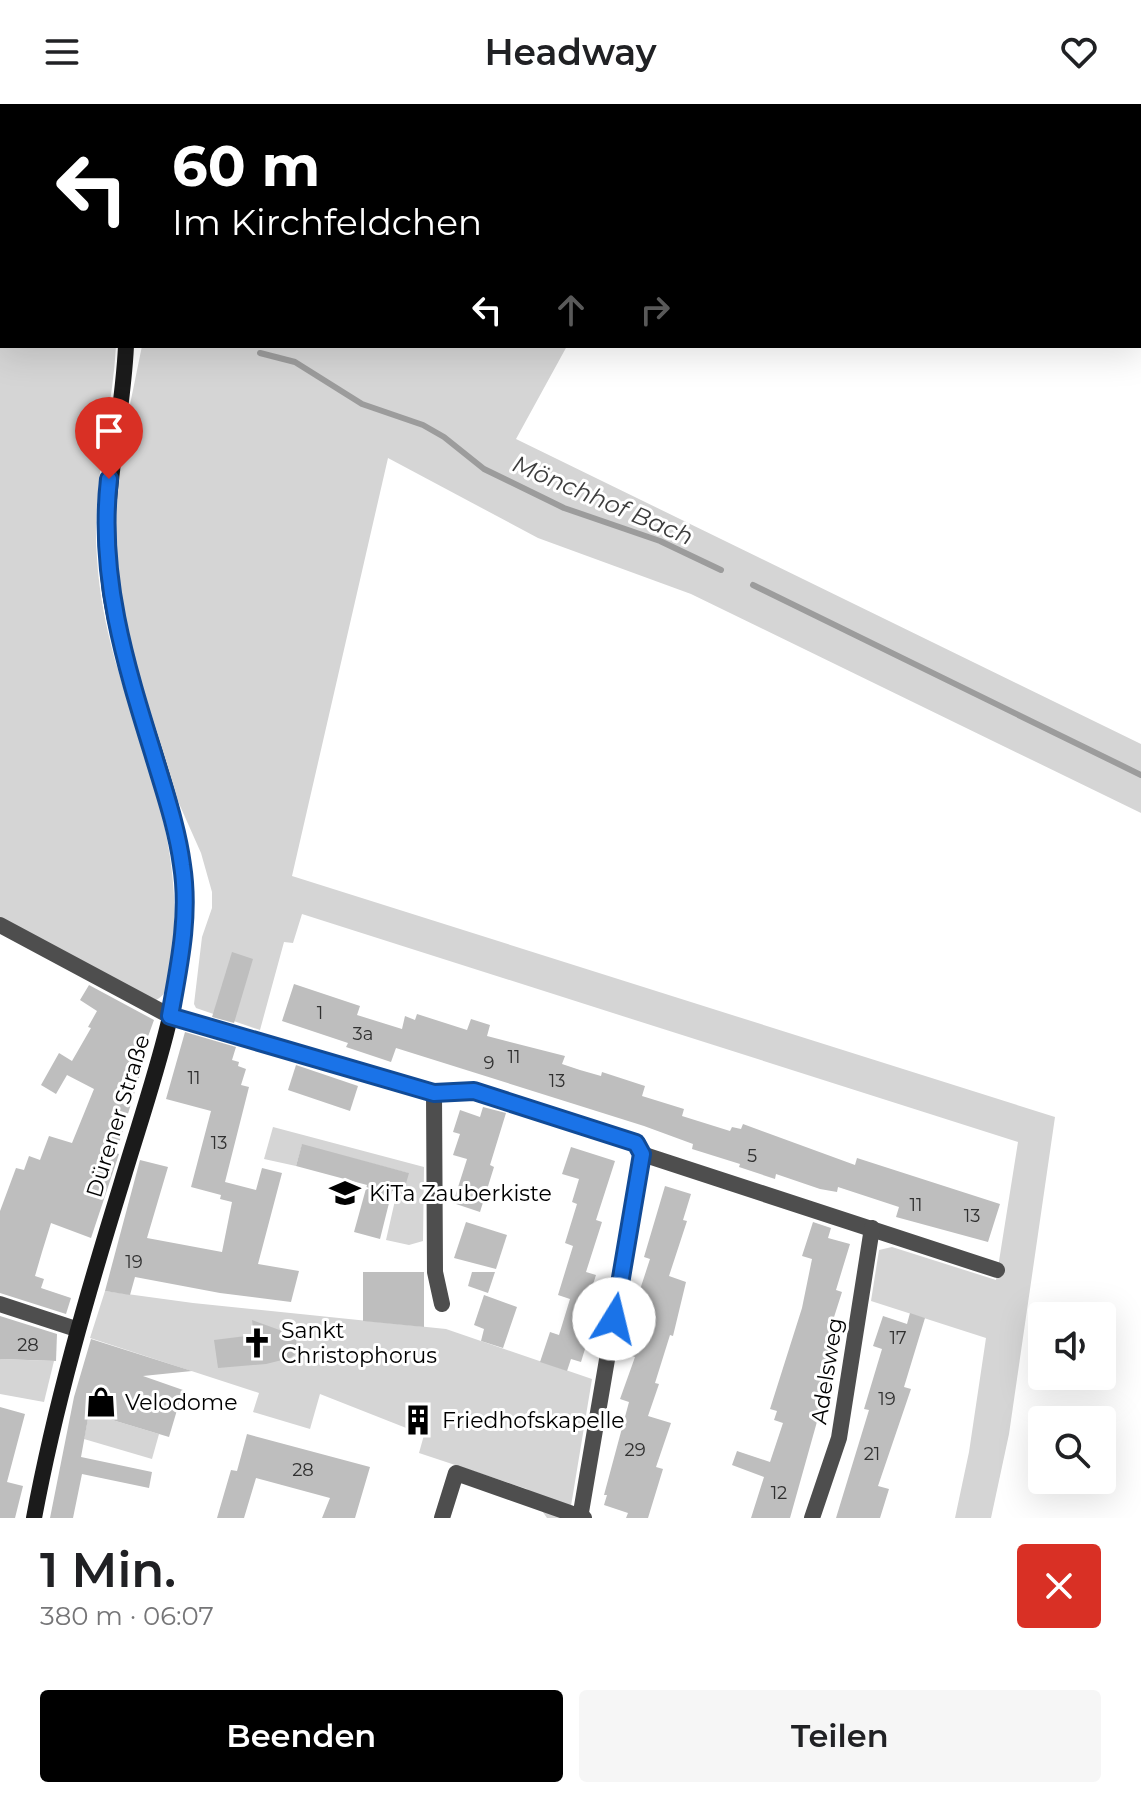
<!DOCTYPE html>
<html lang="de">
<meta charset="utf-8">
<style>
body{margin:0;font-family:Montserrat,sans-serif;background:#f6f6f6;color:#202124;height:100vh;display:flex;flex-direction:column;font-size:30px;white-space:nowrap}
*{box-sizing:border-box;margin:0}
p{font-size:26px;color:#757577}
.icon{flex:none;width:44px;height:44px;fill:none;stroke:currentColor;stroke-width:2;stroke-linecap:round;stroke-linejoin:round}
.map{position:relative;height:1414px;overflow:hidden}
.details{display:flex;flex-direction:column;background:#fff;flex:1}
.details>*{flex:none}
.top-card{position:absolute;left:0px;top:0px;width:1142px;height:244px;box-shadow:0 8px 32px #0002;background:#000;color:#fff;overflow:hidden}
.controls{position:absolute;left:1028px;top:1198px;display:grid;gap:16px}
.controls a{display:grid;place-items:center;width:88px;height:88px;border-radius:8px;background:#fff;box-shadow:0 8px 32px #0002;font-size:40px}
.pin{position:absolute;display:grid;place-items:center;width:68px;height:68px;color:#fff;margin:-82px -34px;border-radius:50% 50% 50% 0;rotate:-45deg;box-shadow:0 0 8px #0007}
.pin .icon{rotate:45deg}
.me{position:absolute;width:88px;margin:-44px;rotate:9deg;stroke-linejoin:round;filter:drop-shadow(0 0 6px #0008)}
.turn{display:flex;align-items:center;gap:28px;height:168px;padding:0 40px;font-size:36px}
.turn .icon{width:104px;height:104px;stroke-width:2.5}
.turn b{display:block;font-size:56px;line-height:68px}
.lanes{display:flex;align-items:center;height:76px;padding:0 40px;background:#0003;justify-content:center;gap:40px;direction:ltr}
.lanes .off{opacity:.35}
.round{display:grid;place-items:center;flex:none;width:84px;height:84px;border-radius:8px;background:#f6f6f6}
.summary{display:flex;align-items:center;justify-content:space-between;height:136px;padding:0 40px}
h1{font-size:48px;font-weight:600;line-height:60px}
.action{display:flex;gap:16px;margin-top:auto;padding:16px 40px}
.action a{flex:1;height:92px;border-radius:8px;background:#000;color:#fff;font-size:32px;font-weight:600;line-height:92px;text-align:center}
.action a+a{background:#f6f6f6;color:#202124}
header{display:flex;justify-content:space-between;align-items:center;height:104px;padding:0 40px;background:#fff;font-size:36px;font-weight:600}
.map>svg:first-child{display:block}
.green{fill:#d5d5d5}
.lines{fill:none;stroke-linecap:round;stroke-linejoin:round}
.stream{stroke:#9c9c9c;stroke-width:6}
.building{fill:#bebebe}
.street{stroke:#4e4e4e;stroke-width:16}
.secondary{stroke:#1b1b1b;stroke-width:16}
.route-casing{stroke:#114b97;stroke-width:20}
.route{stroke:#1a73e8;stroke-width:14}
.labels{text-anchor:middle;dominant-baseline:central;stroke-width:6;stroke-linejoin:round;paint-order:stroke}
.number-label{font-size:18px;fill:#303030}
.street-label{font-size:22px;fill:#000;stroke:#fff}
.poi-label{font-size:22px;fill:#000;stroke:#fff;text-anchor:start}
.water-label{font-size:24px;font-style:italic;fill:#3d3d3d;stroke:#fff}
</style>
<header><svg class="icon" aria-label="menu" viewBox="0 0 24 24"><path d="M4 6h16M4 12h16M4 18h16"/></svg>Headway<svg class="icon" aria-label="heart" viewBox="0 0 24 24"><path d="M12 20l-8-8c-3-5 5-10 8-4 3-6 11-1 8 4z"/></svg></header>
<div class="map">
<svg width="1141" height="1414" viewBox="0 0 1141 1414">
<rect width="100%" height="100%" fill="#fff"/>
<!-- green -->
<g class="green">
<path d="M0,0L44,2H2V242H116C112,313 91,383 97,454C99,489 106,523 115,556C145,658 185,744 172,853C171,867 171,889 156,896L0,815Z"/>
<polygon points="68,0 421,0 427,2 69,2"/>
<polygon points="142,242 567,242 516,335 1141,640 1141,709 691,490 538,434 388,354 292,772 1055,1013 1009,1330 991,1414 955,1414 969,1348 986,1234 871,1197 879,1146 892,1143 996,1176 1018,1038 302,810 293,839 284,838 260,926 196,904 194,900 202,833 212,804 212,788 201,749 177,695 149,608 128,530 117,470 115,406 126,320"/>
<polygon points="273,1023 424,1063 423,1137 409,1141 386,1136 396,1092 403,1090 408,1069 302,1041 296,1062 264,1055"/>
<polygon points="105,1187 193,1199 446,1225 592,1275 569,1414 547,1414 527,1385 419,1349 424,1331 320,1290 310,1325 253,1308 259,1289 90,1234"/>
<polygon points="0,1255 54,1257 44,1298 0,1290"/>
<polygon points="89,1309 159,1330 152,1355 84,1335"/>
</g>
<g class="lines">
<!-- stream -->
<g class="stream">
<polyline points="0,91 2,92"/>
<polyline points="260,249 295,258 362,300 423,321 444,333 484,365 564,404 660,437 721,466"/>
<polyline points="753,481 1141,671"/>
</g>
</g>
<!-- building -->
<g class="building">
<polygon points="232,848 253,855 234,919 212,913"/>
<polygon points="294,880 360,902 357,911 402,925 405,912 415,916 417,910 467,926 471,915 490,921 487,932 565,952 562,960 580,966 601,972 602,968 645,982 642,992 684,1005 682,1012 730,1027 732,1023 741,1025 743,1020 855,1061 857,1054 1000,1100 988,1138 896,1113 899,1103 838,1083 837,1088 820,1085 776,1070 775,1075 739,1063 740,1060 692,1045 693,1040 644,1022 396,944 391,958 346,943 348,939 282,917"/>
<polygon points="89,881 154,916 141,952 145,954 116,1049 119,1050 91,1134 51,1119 42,1148 35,1172 44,1175 41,1184 71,1194 66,1210 0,1189 0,1107 16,1064 24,1066 29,1052 40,1056 49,1032 72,1039 94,985 67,971 56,990 41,981 59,949 72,957 91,924 88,923 97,907 80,896"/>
<polygon points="185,928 236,943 232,956 239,958 238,962 246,965 241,981 249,983 225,1078 256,1086 262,1064 282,1069 258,1160 299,1167 291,1198 220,1189 135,1173 130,1191 105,1187 140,1056 168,1063 147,1134 222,1148 232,1098 220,1095 221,1091 191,1083 211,1007 166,995"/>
<polygon points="296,961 358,982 350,1007 288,986"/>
<polygon points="483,1003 506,1009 490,1061 494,1063 480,1108 453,1099 467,1055 453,1051 460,1030 453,1028 460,1006 480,1013"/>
<polygon points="302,1040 409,1069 403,1090 392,1087 380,1135 354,1128 367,1081 296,1062"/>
<polygon points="571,1043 615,1057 596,1116 602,1118 586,1168 596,1171 581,1218 592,1222 581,1258 571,1255 567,1267 540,1258 550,1228 559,1231 570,1195 558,1191 573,1142 565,1139 577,1100 572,1098 579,1075 562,1070"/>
<polygon points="665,1082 691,1090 683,1116 687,1117 669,1172 686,1178 673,1232 670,1231 655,1279 659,1280 648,1312 671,1319 656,1363 663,1365 648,1414 626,1414 628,1409 604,1401 607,1391 604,1391 629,1298 620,1295 635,1253 628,1251 643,1204 635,1201 650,1155 644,1153"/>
<polygon points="466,1118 507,1131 496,1165 454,1154"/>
<polygon points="813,1118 831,1124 828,1134 850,1140 836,1186 842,1188 828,1232 835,1234 821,1280 827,1282 790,1414 751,1414 764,1373 732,1361 737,1347 770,1358 783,1319 774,1316 777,1307 770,1305 802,1204 812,1155 802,1152"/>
<polygon points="363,1168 424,1168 424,1223 363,1217"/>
<polygon points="472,1168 495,1168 488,1189 468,1182"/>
<polygon points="484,1191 517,1203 503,1244 481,1237 484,1225 474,1221"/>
<polygon points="910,1209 925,1214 904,1283 911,1285 878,1382 889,1385 880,1414 836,1414 869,1306 864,1305 882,1245 873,1242 883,1212 907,1220"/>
<polygon points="0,1212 57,1230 56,1257 0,1255"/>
<polygon points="252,1216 296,1232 297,1249 290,1254 266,1260 218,1264 214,1236 254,1231"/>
<polygon points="91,1235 192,1267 143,1272 183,1286 169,1333 89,1309 81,1353 152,1368 149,1384 82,1370 73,1414 50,1414 74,1293"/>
<polygon points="0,1303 25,1310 7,1378 23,1382 15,1414 0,1414"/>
<polygon points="411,1306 429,1310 425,1328 407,1324"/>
<polygon points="247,1330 370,1363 355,1414 322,1414 330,1394 256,1374 244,1414 217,1414 231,1366 237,1367"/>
</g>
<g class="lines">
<!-- street -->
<g class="street">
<polyline points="0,821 170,912 434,989 435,1168 442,1200"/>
<polyline points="434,989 474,987 636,1039 642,1050 580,1414"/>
<polyline points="642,1050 997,1166"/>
<polyline points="0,1200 76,1225"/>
<polyline points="442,1414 456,1369 584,1414"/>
<polyline points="812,1414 839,1334 872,1124"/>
</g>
<!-- secondary -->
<g class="secondary">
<polyline points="54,0 55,2"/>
<path d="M34,1414C55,1301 87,1191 121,1081C147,993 181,903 185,811C189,707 130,602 112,500C96,412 122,329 126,242"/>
</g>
</g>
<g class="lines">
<!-- route casing -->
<g class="route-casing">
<path id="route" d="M109,375C98,471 125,559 153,649C164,686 177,723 182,761C190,812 179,862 170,912L434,989L474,987L636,1039L642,1050L614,1215"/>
</g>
<!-- route -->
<use href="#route" class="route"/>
</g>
<!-- icons -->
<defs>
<g id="school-bare" transform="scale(2.4)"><path d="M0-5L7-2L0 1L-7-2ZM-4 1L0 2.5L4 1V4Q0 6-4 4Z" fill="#000" stroke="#fff" stroke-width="2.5" paint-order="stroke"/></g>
<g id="church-bare" transform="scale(2.4)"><path d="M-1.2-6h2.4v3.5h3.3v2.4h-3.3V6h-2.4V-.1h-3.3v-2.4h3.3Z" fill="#000" stroke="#fff" stroke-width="2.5" paint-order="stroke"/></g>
<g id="shop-bare" transform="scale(2.4)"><path d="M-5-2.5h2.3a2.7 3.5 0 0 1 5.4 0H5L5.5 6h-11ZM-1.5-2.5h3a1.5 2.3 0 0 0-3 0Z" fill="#000" stroke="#fff" stroke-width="2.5" paint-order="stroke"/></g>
<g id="building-bare" transform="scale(2.4)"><path d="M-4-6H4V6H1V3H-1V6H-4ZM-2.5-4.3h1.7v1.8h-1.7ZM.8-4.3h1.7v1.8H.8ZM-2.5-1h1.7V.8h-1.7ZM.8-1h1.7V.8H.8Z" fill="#000" stroke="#fff" stroke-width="2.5" paint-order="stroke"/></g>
</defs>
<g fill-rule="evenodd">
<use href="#school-bare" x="345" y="1089"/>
<use href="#church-bare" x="257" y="1239"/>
<use href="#shop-bare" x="101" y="1298"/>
<use href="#building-bare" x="418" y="1316"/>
</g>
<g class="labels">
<!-- number labels -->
<g class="number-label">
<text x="320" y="909">1</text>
<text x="363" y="930">3a</text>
<text x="514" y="953">11</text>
<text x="489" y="959">9</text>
<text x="194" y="974">11</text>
<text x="557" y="977">13</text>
<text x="219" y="1039">13</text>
<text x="752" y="1052">5</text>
<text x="916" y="1101">11</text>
<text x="972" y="1112">13</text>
<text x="134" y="1158">19</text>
<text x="898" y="1234">17</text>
<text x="28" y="1241">28</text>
<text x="887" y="1295">19</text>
<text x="635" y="1346">29</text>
<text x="872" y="1350">21</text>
<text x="303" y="1366">28</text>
<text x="779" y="1389">12</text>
</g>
<!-- street labels -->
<g class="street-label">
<text transform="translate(118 1012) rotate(-73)">Dürener Straße</text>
<text transform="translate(827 1267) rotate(-81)">Adelsweg</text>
</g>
<!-- poi labels -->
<g class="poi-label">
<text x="369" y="1089">KiTa Zauberkiste</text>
<text x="281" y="1226">Sankt<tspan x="281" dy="25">Christophorus</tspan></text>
<text x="125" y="1298">Velodome</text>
<text x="442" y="1316">Friedhofskapelle</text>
</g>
<!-- water labels -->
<g class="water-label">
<text transform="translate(603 396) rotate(23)">Mönchhof Bach</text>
</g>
</g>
</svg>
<div class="controls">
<a><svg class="icon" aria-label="sound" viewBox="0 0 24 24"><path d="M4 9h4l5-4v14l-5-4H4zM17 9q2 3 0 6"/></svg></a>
<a><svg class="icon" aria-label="search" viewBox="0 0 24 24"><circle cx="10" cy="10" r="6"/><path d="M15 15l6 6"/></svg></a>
</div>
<div class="pin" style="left:109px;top:375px;background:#d93025"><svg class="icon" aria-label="arrive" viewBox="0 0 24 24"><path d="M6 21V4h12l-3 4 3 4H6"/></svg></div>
<svg class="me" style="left:614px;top:1215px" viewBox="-20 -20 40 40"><circle r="19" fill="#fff"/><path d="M0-13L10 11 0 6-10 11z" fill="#1a73e8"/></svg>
<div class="top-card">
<div class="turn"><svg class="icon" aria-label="left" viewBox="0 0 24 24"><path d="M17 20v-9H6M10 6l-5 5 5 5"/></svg><div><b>60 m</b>Im Kirchfeldchen</div></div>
<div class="lanes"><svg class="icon" aria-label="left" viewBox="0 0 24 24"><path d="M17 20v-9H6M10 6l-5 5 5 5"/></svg><svg class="icon off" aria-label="ahead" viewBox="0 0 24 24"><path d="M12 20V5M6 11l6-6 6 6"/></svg><svg class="icon off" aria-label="right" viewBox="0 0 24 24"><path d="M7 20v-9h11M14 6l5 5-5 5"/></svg></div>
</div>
</div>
<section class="details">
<div class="summary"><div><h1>1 Min.</h1><p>380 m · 06:07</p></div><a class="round" style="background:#d93025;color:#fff"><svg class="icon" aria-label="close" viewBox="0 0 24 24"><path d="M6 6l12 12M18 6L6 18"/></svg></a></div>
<div class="action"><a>Beenden</a><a>Teilen</a></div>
</section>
